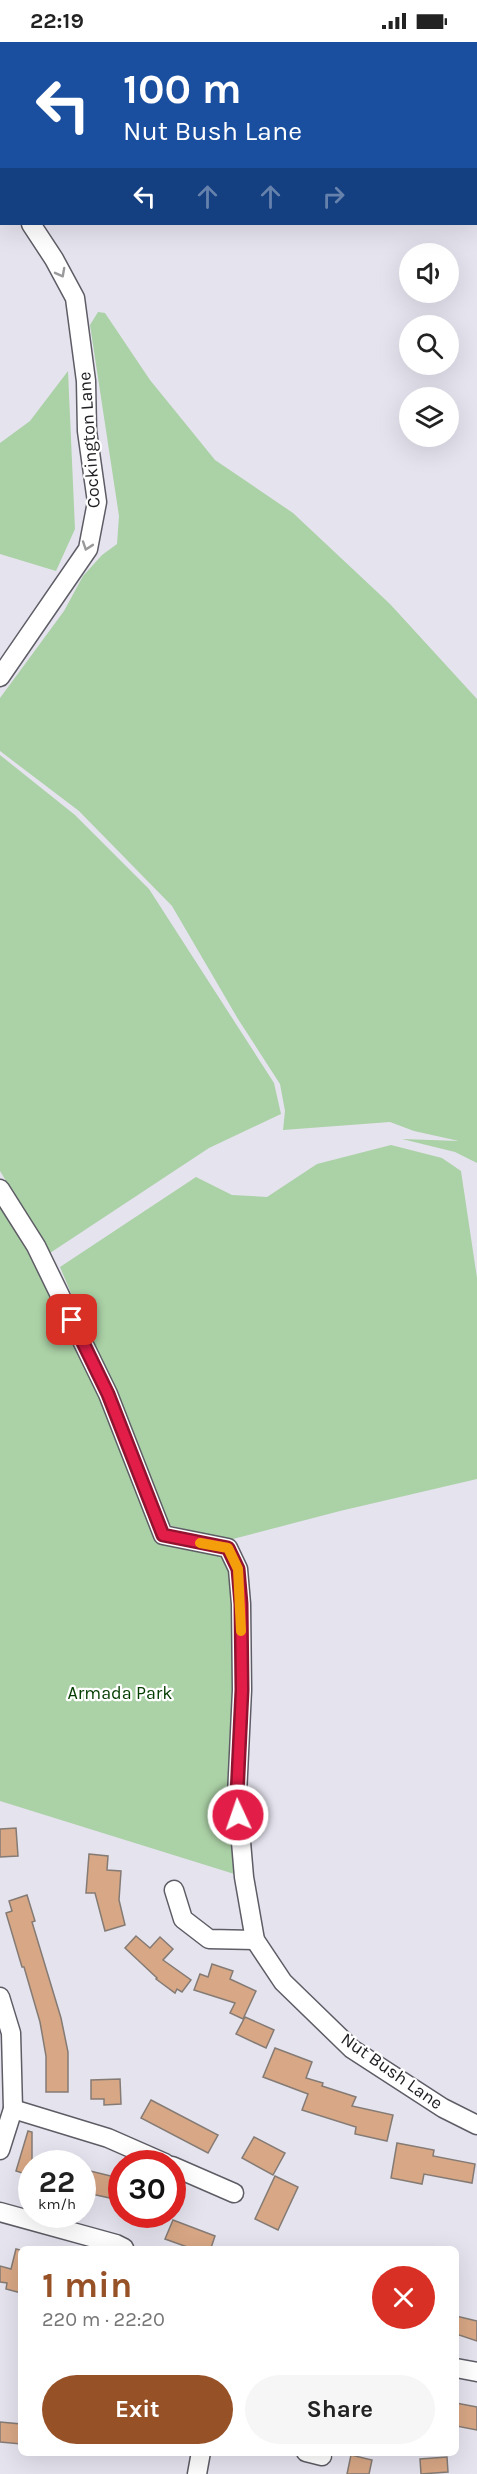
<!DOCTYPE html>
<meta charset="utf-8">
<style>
body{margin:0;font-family:Karla,sans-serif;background:#f6f6f6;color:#222;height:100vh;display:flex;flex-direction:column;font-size:22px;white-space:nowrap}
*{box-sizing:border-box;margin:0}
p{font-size:20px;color:#767676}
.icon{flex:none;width:33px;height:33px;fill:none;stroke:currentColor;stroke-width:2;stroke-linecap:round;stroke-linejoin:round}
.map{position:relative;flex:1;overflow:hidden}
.sheet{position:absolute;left:18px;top:2204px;width:441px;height:210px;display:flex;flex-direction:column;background:#fff;border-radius:9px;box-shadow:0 6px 24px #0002}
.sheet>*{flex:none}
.guide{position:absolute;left:0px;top:0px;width:477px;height:183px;box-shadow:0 6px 24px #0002;background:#1a4fa0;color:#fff;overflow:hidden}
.tools{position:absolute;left:399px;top:201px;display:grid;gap:12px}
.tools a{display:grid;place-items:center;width:60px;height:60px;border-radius:50%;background:#fff;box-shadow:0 6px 24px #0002;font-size:30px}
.speed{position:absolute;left:18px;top:2108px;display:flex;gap:12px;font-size:30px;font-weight:700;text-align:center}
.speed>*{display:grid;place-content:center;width:78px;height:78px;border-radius:50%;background:#fff;box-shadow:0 6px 24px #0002;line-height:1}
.speed small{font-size:15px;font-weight:400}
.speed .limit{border:9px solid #d22;background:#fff;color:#111}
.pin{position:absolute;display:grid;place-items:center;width:51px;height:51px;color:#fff;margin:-26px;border-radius:12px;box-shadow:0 3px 9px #0006}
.me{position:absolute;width:66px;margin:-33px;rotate:357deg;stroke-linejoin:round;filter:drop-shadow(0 0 4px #0008)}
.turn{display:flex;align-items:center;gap:21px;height:126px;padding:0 24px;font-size:27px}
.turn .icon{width:78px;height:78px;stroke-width:2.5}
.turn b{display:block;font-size:42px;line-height:51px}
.lanes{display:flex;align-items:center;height:57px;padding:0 24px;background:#0003;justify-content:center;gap:30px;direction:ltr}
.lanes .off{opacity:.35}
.round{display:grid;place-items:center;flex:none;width:63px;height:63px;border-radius:32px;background:#f6f6f6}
.head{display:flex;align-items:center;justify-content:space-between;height:102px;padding:0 24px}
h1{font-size:36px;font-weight:700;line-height:45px;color:#975127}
.button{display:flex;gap:12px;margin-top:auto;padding:12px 24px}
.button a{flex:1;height:69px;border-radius:36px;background:#975127;color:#fff;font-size:24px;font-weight:700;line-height:69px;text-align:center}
.button a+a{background:#f6f6f6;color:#222}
.status{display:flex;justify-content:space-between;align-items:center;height:42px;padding:0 30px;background:#fff;direction:ltr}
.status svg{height:16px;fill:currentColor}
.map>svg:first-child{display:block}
.green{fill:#abd1a6}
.building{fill:#d8a785;stroke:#857b75;stroke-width:1.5}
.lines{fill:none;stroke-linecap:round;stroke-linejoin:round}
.street-casing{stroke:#5e5d66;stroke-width:21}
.street{stroke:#fff;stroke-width:18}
.oneway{stroke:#9a999b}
.route-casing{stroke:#92132f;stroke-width:15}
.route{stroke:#e11d48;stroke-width:10}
.slow{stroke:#f59e0b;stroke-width:10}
.labels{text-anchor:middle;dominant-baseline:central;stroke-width:4.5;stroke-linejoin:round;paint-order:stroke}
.street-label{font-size:18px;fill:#1e1d21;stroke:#fff}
.park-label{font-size:18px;fill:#043d00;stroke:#fff}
</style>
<div class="status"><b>22:19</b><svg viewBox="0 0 49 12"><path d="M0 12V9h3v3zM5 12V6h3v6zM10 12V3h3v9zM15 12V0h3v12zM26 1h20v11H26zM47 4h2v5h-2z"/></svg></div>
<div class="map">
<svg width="477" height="2432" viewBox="0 0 477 2432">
<rect width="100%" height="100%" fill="#e5e3ee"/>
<!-- green -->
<g class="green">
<polygon points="333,0 477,0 477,109 476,2"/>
<polygon points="98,270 105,271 150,338 215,418 293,471 390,562 477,657 477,1121 455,1110 402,1097 459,1099 414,1089 390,1080 283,1088 285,1069 280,1042 238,977 172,864 79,769 0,709 0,656 64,569 83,534 102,513 117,502 119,474 90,283"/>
<polygon points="68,329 75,487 56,529 0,512 0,401 30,379"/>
<polygon points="0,713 75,773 149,847 274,1041 281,1072 209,1106 50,1211 0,1129"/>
<polygon points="391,1103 442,1116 461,1129 477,1236 477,1437 340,1469 229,1498 168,1483 60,1225 196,1135 232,1153 267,1155 317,1122"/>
<polygon points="0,1147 36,1204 163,1493 228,1506 238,1527 244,1835 0,1759"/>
</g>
<!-- building -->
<g class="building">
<polygon points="16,1786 18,1814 0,1815 0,1787"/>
<polygon points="89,1812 108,1814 107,1828 121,1829 119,1858 125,1883 105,1889 95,1851 86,1851"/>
<polygon points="27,1853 35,1879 32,1880 61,1976 68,2010 68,2050 46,2050 46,2014 40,1980 24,1925 22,1925 6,1871 12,1869 9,1859"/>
<polygon points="136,1894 150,1906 160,1895 173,1907 163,1918 191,1938 182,1950 177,1947 175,1951 156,1937 157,1936 125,1906"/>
<polygon points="212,1922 233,1929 230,1937 256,1949 243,1977 230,1971 235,1961 194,1948 200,1932 208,1935"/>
<polygon points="245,1975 274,1988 266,2006 236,1992"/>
<polygon points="275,2006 312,2020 306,2036 323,2041 322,2044 356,2055 352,2064 393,2073 387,2099 355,2092 356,2085 302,2068 308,2052 263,2035"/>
<polygon points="120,2037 121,2062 104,2063 104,2057 91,2057 91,2038"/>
<polygon points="151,2058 218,2093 208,2111 141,2076"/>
<polygon points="28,2089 32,2090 32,2134 16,2129"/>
<polygon points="254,2095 285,2111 273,2133 242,2116"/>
<polygon points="397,2101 434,2108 433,2114 475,2122 472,2141 424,2132 422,2142 391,2136"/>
<polygon points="82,2127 115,2135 110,2156 82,2150"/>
<polygon points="275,2134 298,2145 278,2188 255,2177"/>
<polygon points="173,2178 215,2194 211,2206 190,2206 165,2197"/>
<polygon points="16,2207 21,2208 21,2251 6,2247 7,2241 0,2240 0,2224 11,2227"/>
<polygon points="456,2274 477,2279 477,2299 456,2292"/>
<polygon points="456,2361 477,2365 477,2388 456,2384"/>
<polygon points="0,2380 21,2382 21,2402 0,2400"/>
<polygon points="351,2413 372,2418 369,2432 347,2432"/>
<polygon points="447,2415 448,2430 421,2432 420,2417"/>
</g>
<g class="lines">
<!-- street casing -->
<g class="street-casing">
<g id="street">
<polyline points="0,124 2,127"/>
<polyline points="0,635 88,507 97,460 87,389 86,339 75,256 54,217 31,182"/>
<polyline points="0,1147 36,1204 108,1352 163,1493 228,1506 238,1527 241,1562 242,1648 237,1753 244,1835 255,1898 283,1940 352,2007 443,2066 477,2083"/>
<polyline points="174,1848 183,1877 209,1897 255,1898"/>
<polyline points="0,1955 11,1991 13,2067 0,2108"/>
<polyline points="13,2067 108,2096 165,2121"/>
<polyline points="172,2124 234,2151"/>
<polyline points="0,2170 116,2202 124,2206"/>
<polyline points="456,2326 477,2330"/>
<polyline points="306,2410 322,2414"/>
<polyline points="197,2432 201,2410"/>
</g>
</g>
<!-- street -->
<use href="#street" class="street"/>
</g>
<!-- one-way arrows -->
<defs><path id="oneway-chevron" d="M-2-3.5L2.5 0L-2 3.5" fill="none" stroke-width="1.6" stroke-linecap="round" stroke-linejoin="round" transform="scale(1.5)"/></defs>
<g class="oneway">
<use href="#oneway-chevron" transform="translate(61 231) rotate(62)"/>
<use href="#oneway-chevron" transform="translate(87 504) rotate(109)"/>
</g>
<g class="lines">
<!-- route casing -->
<g class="route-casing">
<polyline id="route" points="72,1278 108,1352 163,1493 228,1506 238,1527 241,1562 242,1648 237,1753 238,1773"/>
</g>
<!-- route -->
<use href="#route" class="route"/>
<!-- slow -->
<polyline class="slow" points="200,1501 228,1506 238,1527 241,1589"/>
</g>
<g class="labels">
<!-- street labels -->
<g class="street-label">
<text transform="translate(89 398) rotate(-94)">Cockington Lane</text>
<text transform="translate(392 2029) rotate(35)">Nut Bush Lane</text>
</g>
<!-- park labels -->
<g class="park-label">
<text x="120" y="1651">Armada Park</text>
</g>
</g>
</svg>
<div class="tools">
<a><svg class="icon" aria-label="sound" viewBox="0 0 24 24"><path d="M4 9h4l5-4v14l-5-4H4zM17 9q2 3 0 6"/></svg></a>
<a><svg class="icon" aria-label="search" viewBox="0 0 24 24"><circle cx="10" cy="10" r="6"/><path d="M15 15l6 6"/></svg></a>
<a><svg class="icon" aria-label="layers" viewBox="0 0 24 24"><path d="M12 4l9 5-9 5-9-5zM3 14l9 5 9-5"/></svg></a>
</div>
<div class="speed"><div>22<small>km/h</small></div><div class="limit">30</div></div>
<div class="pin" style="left:72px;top:1278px;background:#d93025"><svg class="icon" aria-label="arrive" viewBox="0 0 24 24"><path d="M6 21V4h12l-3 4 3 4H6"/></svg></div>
<svg class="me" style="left:238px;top:1773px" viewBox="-20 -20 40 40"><circle r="17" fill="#e11d48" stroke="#fff" stroke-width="3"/><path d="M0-11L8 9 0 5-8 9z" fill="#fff"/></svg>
<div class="guide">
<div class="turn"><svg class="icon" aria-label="left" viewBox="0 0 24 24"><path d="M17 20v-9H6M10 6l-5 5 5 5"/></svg><div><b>100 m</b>Nut Bush Lane</div></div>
<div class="lanes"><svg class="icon" aria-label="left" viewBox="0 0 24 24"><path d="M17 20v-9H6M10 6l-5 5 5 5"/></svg><svg class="icon off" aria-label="ahead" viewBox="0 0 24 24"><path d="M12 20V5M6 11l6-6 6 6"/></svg><svg class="icon off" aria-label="ahead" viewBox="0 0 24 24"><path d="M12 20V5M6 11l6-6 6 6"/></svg><svg class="icon off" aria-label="right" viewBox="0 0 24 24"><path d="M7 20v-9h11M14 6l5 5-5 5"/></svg></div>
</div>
<section class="sheet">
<div class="head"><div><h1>1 min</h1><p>220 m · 22:20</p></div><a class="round" style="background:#d93025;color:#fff"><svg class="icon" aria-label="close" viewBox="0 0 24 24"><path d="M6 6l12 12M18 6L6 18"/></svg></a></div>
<div class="button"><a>Exit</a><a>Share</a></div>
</section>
</div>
